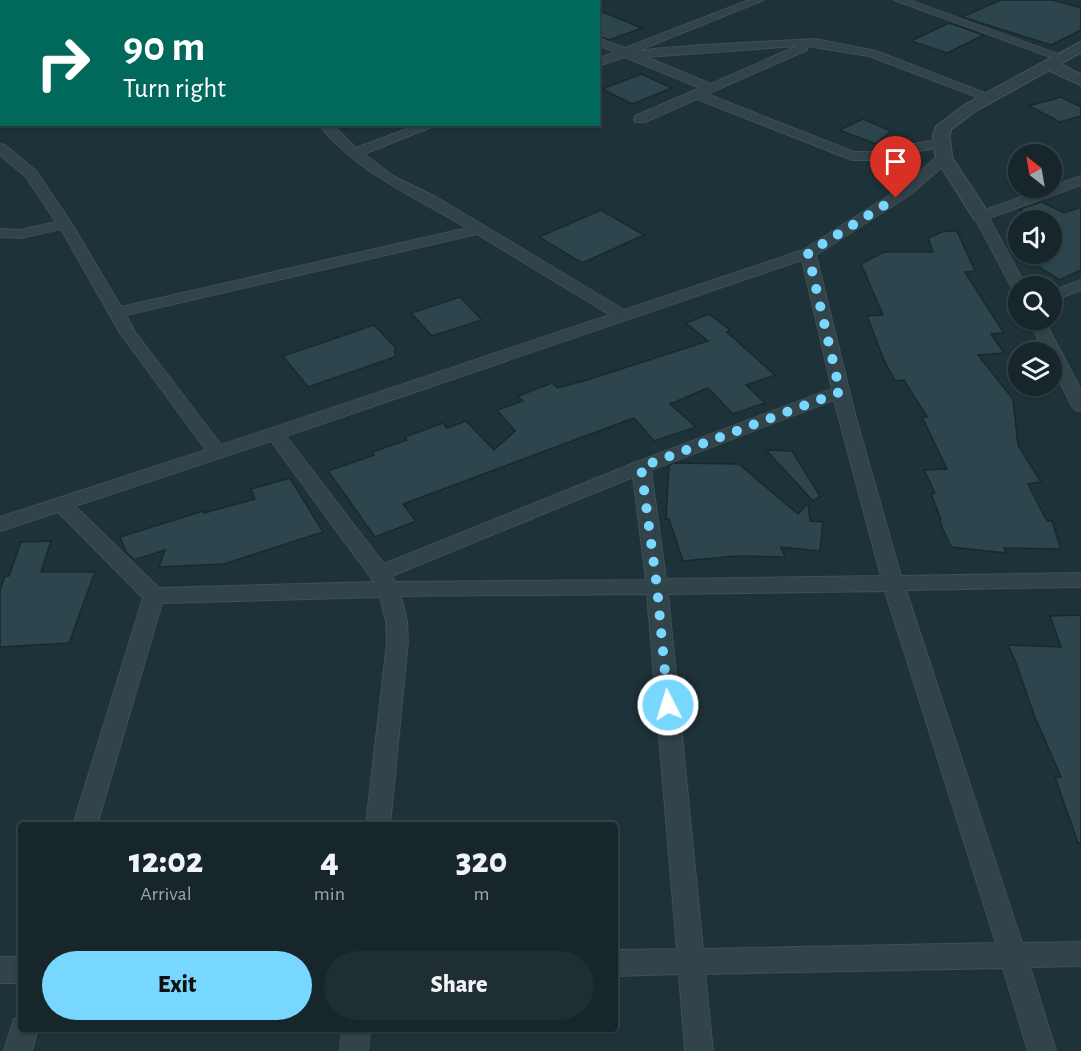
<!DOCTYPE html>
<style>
body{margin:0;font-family:"Alegreya Sans",sans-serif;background:#1f2e33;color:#f1f3f6;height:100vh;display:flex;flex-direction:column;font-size:22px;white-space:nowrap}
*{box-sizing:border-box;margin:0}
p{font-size:20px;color:#9ea5a9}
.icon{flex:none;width:33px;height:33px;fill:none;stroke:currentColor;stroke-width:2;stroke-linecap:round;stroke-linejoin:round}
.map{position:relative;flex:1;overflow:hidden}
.panel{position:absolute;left:18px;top:822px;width:600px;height:210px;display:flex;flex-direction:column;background:#16262b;border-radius:6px;box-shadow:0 2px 4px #0004,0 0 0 2px #354347}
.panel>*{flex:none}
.banner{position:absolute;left:0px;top:0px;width:600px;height:126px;box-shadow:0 2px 4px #0004,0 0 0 2px #354347;background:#00695c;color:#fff;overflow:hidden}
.needle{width:39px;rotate:329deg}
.controls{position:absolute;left:1008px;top:144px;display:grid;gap:12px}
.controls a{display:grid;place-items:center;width:54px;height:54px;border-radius:50%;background:#16262b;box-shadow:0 2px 4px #0004,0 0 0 2px #354347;font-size:30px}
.pin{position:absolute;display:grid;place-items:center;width:51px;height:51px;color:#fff;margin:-62px -26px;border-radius:50% 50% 50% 0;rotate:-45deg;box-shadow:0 0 6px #0007}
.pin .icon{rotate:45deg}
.me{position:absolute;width:66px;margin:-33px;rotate:355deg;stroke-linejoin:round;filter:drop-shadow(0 0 4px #0008)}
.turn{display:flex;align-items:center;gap:21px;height:126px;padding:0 24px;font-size:27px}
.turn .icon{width:78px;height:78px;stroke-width:2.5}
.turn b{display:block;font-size:42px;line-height:51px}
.eta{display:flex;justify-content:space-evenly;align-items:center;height:102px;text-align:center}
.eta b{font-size:36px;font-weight:800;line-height:42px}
.button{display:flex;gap:12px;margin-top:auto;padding:12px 24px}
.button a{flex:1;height:69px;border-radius:36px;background:#78d7ff;color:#111;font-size:24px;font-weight:800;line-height:69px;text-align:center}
.button a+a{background:#1f2e33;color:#f1f3f6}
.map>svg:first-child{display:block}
.building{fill:#2d454d;stroke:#19292f;stroke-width:1.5}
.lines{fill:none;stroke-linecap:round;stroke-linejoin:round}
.minor-casing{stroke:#3e4f55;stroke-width:2}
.tertiary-casing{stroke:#3e4f55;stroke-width:3}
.minor{fill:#324349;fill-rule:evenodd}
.tertiary{fill:#324349;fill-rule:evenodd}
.route{stroke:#78d7ff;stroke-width:10;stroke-dasharray:0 18}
</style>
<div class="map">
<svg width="1081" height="1051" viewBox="0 0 1081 1051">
<rect width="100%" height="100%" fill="#1e3239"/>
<!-- building -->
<g class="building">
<polygon points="1001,0 1053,0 1081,8 1081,30 1051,45 962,17"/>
<polygon points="598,10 642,28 609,40 598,36"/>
<polygon points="949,23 984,35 947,53 911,41"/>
<polygon points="641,74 672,88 632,104 602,89"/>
<polygon points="1061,97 1081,107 1081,116 1060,122 1029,106"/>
<polygon points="863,119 891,131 876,144 839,130"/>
<polygon points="1042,202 1064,213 1081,207 1081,270 1060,280 1031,262 1052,254 1052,220 1039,220 1020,209"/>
<polygon points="601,210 644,235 582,263 539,237"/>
<polygon points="944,231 957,231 975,271 965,272 1004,333 991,334 1004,353 978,355 1013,399 1018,445 1041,482 1028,484 1047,521 1052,521 1061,549 1004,548 1006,553 951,547 939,520 941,520 931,493 935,493 924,470 947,469 922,417 927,417 904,380 895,381 884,360 867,316 883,315 861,264 884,252 933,252 928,238"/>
<polygon points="460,297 482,320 432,336 411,313"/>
<polygon points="709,314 730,330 727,332 775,375 746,385 765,403 733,414 708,388 670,404 696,427 654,441 634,418 403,504 416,521 375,537 328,471 374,455 372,452 407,440 405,437 443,423 447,428 466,421 494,450 515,431 497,410 523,401 518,396 552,383 558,388 587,380 708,341 686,323"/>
<polygon points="374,325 395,347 395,357 308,387 283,356"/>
<polygon points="766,450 792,451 820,496 813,501"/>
<polygon points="675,463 739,464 798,514 808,503 810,521 823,522 820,551 781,547 785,557 736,556 683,561 669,519 666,519 669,465"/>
<polygon points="290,478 323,532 224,564 159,567 165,550 134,560 126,552 120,537 203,511 204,513 255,499 251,489"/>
<polygon points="51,541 41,572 95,572 69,643 0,647 0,590 5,576 9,576 21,542"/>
<polygon points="1081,615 1081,843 1078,843 1055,777 1061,777 1034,715 1015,660 1008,645 1061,647 1050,616"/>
</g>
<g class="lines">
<!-- minor casing -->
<g class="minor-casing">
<g id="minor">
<polygon points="147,0 159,0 160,2 148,2"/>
<polygon points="500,0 513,0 514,2 501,2"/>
<polygon points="530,0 544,0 529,2"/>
<path d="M749,0H764L635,52L653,49L702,45L815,39L876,51L995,97L993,100H985L869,56L807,46V50L707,94L854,152H870L942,139L947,140L949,143L947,146L870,160H852L697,99L645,122H635L634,119L635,116L700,88L625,57L598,66V59L615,52L598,45V38L625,48ZM797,46L711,84L646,57Z"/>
<polygon points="894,0 909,0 1066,57 1060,61 1056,59"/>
<path d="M318,124H332L356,148L420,124H439L364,154L393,176L436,197L624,310L803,250L901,188L939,155H949L951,158L949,161L911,194L816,255L856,418L901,576L1081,573V587L906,590L1022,943L1081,942V966L1030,967L1056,1051H1028L1003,968L705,974L713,1051H685L679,974L615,976V950L677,949L647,594L401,596L407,621L408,642L390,825H366L387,642L386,621L380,597L162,603L97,825H73L143,598L58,512L0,531V517L206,450L120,333L61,229L20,238L0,237V229L20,230L56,222L26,177L0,155V144L5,145L36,171L72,224L121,307L467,228C414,196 358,173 318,124ZM477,234L610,315L221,445L135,332L126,315ZM802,260L832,389L634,463L384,564L286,436ZM834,400L881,576L666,579L651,470ZM271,441L374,582L159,588L75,506ZM633,477L646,580L395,582L392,576ZM885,591L996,943L703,949L668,594Z"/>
<polygon points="1081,176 1081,185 989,218 1026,286 1018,286 1018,292 1013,290 974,216 976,213"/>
<polygon points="1081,280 1081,290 1052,301 1052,291"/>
<polygon points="1028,320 1044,320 1081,390 1081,411 1075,410 1072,406 1052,366 1052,352 1045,352"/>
<rect x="0" y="957" width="21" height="26"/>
<polygon points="21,1017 21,1029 38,1029 32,1051 4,1051 14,1019"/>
<polygon points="342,1029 370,1029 368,1051 340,1051"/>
</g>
</g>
<!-- tertiary casing -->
<g class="tertiary-casing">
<polygon id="tertiary" points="1081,42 1081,52 1060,64 1081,75 1081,85 1049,70 975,111 951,129 949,136 952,158 990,216 987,220 975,220 936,158 933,136 936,127 965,105"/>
</g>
<!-- minor -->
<use href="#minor" class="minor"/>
<!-- tertiary -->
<use href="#tertiary" class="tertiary"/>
</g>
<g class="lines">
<!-- route -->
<polyline class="route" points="668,705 657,587 641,467 840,392 808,253 896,198"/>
</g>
</svg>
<div class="controls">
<a><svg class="needle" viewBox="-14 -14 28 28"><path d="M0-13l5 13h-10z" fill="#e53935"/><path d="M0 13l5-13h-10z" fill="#9ea5a9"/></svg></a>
<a><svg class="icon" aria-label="sound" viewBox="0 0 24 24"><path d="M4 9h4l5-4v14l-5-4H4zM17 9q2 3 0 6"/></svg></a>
<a><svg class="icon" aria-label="search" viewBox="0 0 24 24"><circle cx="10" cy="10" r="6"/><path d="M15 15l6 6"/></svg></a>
<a><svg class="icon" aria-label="layers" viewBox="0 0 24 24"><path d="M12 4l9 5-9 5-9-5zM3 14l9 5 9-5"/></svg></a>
</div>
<div class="pin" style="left:896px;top:198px;background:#d93025"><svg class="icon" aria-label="arrive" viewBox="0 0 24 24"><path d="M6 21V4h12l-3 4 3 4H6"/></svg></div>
<svg class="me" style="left:668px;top:705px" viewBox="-20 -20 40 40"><circle r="17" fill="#78d7ff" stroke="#fff" stroke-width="3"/><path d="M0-11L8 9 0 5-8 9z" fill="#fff"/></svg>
<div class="banner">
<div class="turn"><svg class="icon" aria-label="right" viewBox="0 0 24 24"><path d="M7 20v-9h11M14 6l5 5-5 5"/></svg><div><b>90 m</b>Turn right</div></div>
</div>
<section class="panel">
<div class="eta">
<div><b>12:02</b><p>Arrival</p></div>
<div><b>4</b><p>min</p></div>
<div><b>320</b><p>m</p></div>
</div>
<div class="button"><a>Exit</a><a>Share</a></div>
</section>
</div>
